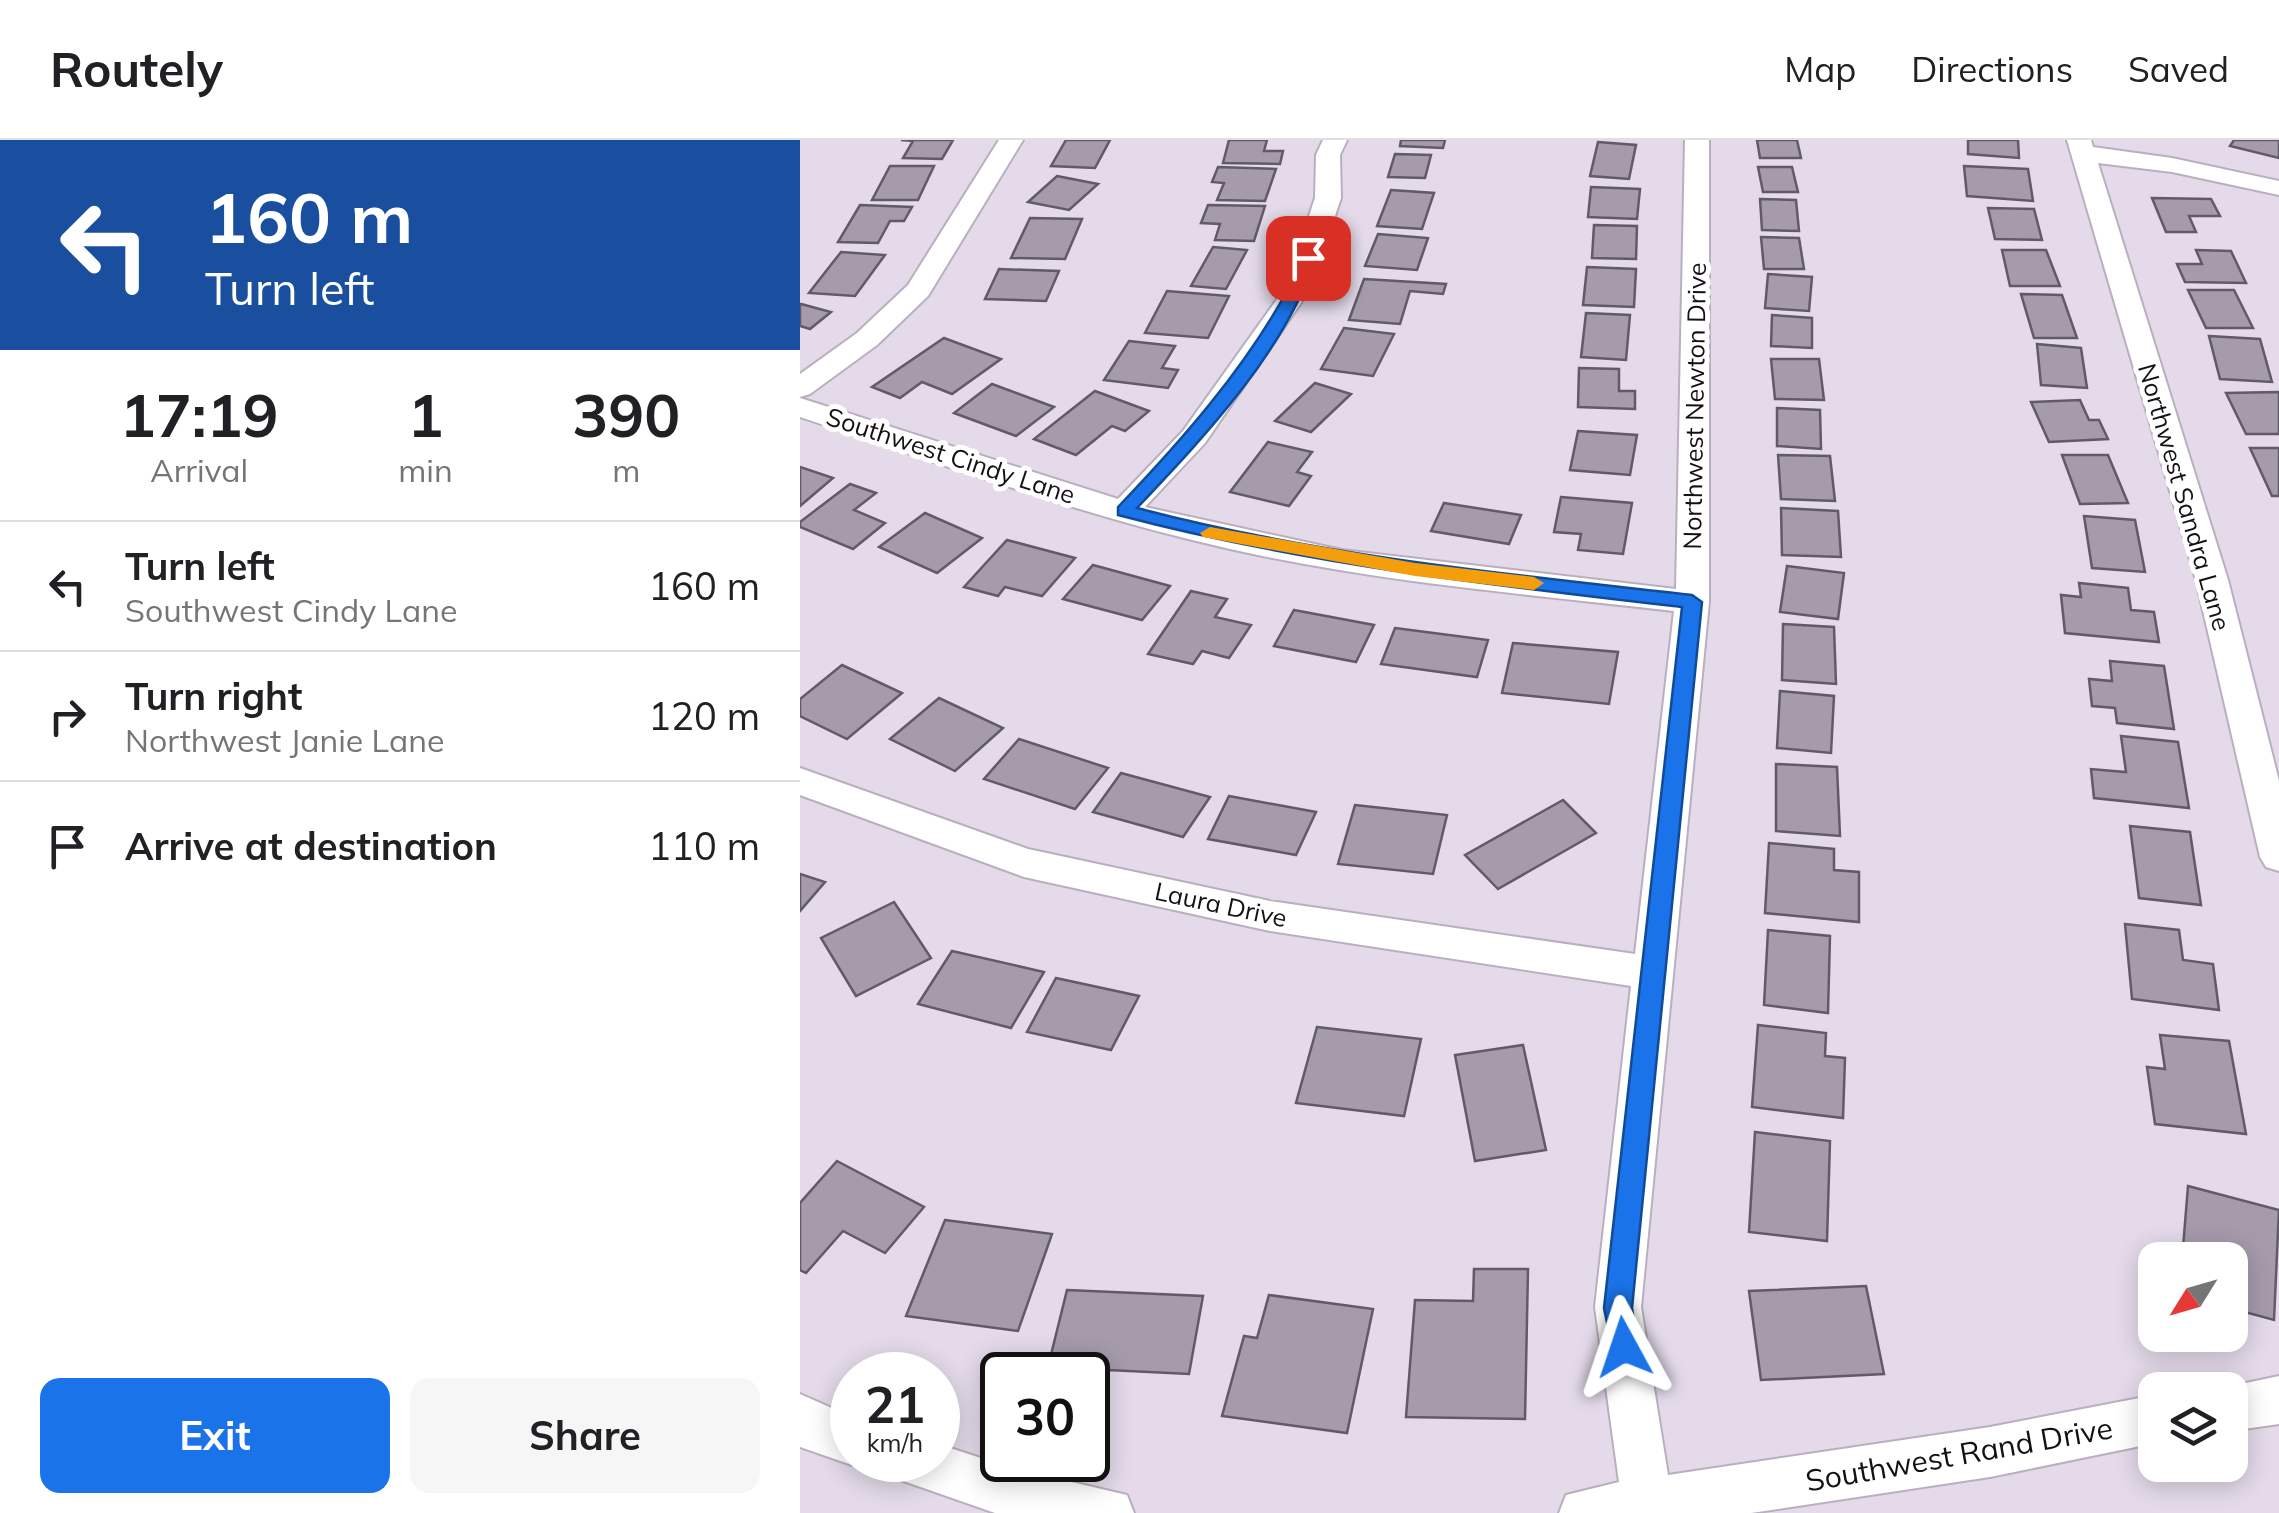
<!DOCTYPE html>
<style>
body{margin:0;font-family:Mulish,sans-serif;background:#f6f6f6;color:#202124;height:100vh;display:flex;flex-direction:column;font-size:38px;white-space:nowrap}
*{box-sizing:border-box;margin:0}
p{font-size:32px;color:#757577}
.icon{flex:none;width:55px;height:55px;fill:none;stroke:currentColor;stroke-width:2;stroke-linecap:round;stroke-linejoin:round}
.map{position:relative;flex:1;overflow:hidden}
.details{display:flex;flex-direction:column;background:#fff;width:800px}
.details>*{flex:none}
.guide{background:#1a4fa0;color:#fff;overflow:hidden}
.needle{width:65px;rotate:233deg}
.fabs{position:absolute;left:1338px;top:1102px;display:grid;gap:20px}
.fabs a{display:grid;place-items:center;width:110px;height:110px;border-radius:20px;background:#fff;box-shadow:0 5px 25px #0003;font-size:50px}
.speed{position:absolute;left:30px;top:1212px;display:flex;gap:20px;font-size:50px;font-weight:700;text-align:center}
.speed>*{display:grid;place-content:center;width:130px;height:130px;border-radius:50%;background:#fff;box-shadow:0 5px 25px #0003;line-height:1}
.speed small{font-size:25px;font-weight:400}
.speed .limit{border:5px solid #111;border-radius:15px;background:#fff;color:#111}
.pin{position:absolute;display:grid;place-items:center;width:85px;height:85px;color:#fff;margin:-42px;border-radius:20px;box-shadow:0 5px 15px #0006}
.me{position:absolute;width:110px;margin:-55px;rotate:355deg;stroke-linejoin:round;filter:drop-shadow(0 0 8px #0008)}
.turn{display:flex;align-items:center;gap:35px;height:210px;padding:0 40px;font-size:45px}
.turn .icon{width:130px;height:130px;stroke-width:2.5}
.turn b{display:block;font-size:70px;line-height:85px}
.eta{display:flex;justify-content:space-evenly;align-items:center;height:170px;text-align:center}
.eta b{font-size:60px;font-weight:700;line-height:70px}
.primary-button{display:flex;gap:20px;margin-top:auto;padding:20px 40px}
.primary-button a{flex:1;height:115px;border-radius:20px;background:#1a73e8;color:#fff;font-size:40px;font-weight:700;line-height:115px;text-align:center}
.primary-button a+a{background:#f6f6f6;color:#202124}
ul{padding:0;list-style:none}
li{display:flex;align-items:center;gap:30px;height:130px;padding:0 40px;border-top:2px solid #e0e0e0}
li div{flex:1}
li b{display:block;font-size:38px}
li em{font-style:normal}
header{display:flex;align-items:center;gap:60px;box-sizing:border-box;height:140px;padding:0 50px;background:#fff;border-bottom:2px solid #e0e0e0}
header strong{font-size:48px}
nav{display:flex;gap:55px;margin-inline-start:auto;font-size:35px}
main{display:flex;flex:1;min-height:0}
.map>svg:first-child{display:block}
.building{fill:#a59bab;stroke:#635a68;stroke-width:2.5}
.lines{fill:none;stroke-linecap:round;stroke-linejoin:round}
.minor-casing{stroke:#b9afbf;stroke-width:4}
.minor{fill:#fff;fill-rule:evenodd}
.route{fill:#1a73e8;stroke:#114b97;stroke-width:2.5}
.slow{fill:#f59e0b}
.labels{text-anchor:middle;dominant-baseline:central;stroke-width:10;stroke-linejoin:round;paint-order:stroke}
.street-label{font-size:25px;fill:#141016;stroke:#fff}
.near-street-label{font-size:30px;fill:#141016;stroke:#fff}
</style>
<header>
<strong>Routely</strong>
<nav><a>Map</a><a>Directions</a><a>Saved</a></nav>
</header>
<main>
<section class="details">
<div class="guide">
<div class="turn"><svg class="icon" aria-label="left" viewBox="0 0 24 24"><path d="M17 20v-9H6M10 6l-5 5 5 5"/></svg><div><b>160 m</b>Turn left</div></div>
</div>
<div class="eta">
<div><b>17:19</b><p>Arrival</p></div>
<div><b>1</b><p>min</p></div>
<div><b>390</b><p>m</p></div>
</div>
<ul>
<li><svg class="icon" aria-label="left" viewBox="0 0 24 24"><path d="M17 20v-9H6M10 6l-5 5 5 5"/></svg><div><b>Turn left</b><p>Southwest Cindy Lane</p></div><em>160 m</em></li>
<li><svg class="icon" aria-label="right" viewBox="0 0 24 24"><path d="M7 20v-9h11M14 6l5 5-5 5"/></svg><div><b>Turn right</b><p>Northwest Janie Lane</p></div><em>120 m</em></li>
<li><svg class="icon" aria-label="arrive" viewBox="0 0 24 24"><path d="M6 21V4h12l-3 4 3 4H6"/></svg><div><b>Arrive at destination</b></div><em>110 m</em></li>
</ul>
<div class="primary-button"><a>Exit</a><a>Share</a></div>
</section>
<div class="map">
<svg width="1479" height="1373" viewBox="0 0 1479 1373">
<rect width="100%" height="100%" fill="#e4daea"/>
<!-- building -->
<g class="building">
<polygon points="153,0 142,19 103,18 113,1 101,0"/>
<polygon points="266,0 310,0 295,28 251,26"/>
<polygon points="429,0 467,0 464,11 483,11 480,24 423,23"/>
<polygon points="601,0 645,0 643,8 600,6"/>
<polygon points="957,0 997,0 1001,18 960,18"/>
<polygon points="1168,0 1218,0 1219,18 1168,14"/>
<polygon points="1434,0 1479,0 1479,18 1430,6"/>
<polygon points="798,2 836,5 829,39 790,36"/>
<polygon points="595,14 631,15 625,38 588,37"/>
<polygon points="90,26 134,26 118,60 72,60"/>
<polygon points="1164,26 1228,29 1233,61 1167,56"/>
<polygon points="418,27 476,29 465,61 417,60 424,43 412,42"/>
<polygon points="958,27 992,27 998,52 963,52"/>
<polygon points="257,36 298,44 269,70 228,62"/>
<polygon points="791,47 840,49 837,79 788,77"/>
<polygon points="591,50 634,53 622,89 577,86"/>
<polygon points="1352,58 1411,59 1420,76 1389,76 1396,92 1366,92"/>
<polygon points="960,59 996,60 999,91 962,90"/>
<polygon points="60,65 112,67 104,81 90,81 78,103 38,102"/>
<polygon points="408,65 465,66 454,101 415,100 420,84 401,83"/>
<polygon points="1188,68 1234,69 1242,100 1195,99"/>
<polygon points="230,78 282,79 265,119 211,118"/>
<polygon points="794,85 837,86 836,119 792,118"/>
<polygon points="578,94 628,98 617,130 565,126"/>
<polygon points="961,97 999,98 1004,129 964,129"/>
<polygon points="413,107 447,110 426,149 391,146"/>
<polygon points="1202,110 1246,110 1260,146 1210,146"/>
<polygon points="1396,110 1431,111 1446,143 1385,142 1377,124 1402,124"/>
<polygon points="41,112 85,115 55,156 9,153"/>
<polygon points="787,127 836,129 834,167 783,165"/>
<polygon points="199,129 259,131 246,161 185,159"/>
<polygon points="968,134 1012,137 1009,171 965,168"/>
<polygon points="564,139 646,144 643,154 610,151 600,184 549,180"/>
<polygon points="1388,150 1434,150 1453,188 1406,188"/>
<polygon points="367,151 429,156 408,198 345,193"/>
<polygon points="1221,154 1262,155 1277,198 1234,198"/>
<polygon points="0,165 1,164 31,172 10,189 0,186"/>
<polygon points="786,173 830,175 826,220 781,217"/>
<polygon points="972,175 1012,178 1012,208 971,206"/>
<polygon points="544,188 594,194 573,236 521,229"/>
<polygon points="1409,196 1460,199 1472,242 1420,239"/>
<polygon points="144,198 201,219 152,254 122,242 100,258 72,247"/>
<polygon points="329,201 375,206 362,228 378,230 368,248 304,240"/>
<polygon points="1237,204 1281,208 1287,248 1241,245"/>
<polygon points="971,219 1019,219 1024,260 975,259"/>
<polygon points="779,228 819,229 819,251 835,251 835,269 778,267"/>
<polygon points="515,243 551,254 511,292 475,281"/>
<polygon points="192,244 254,267 216,296 154,273"/>
<polygon points="295,251 349,271 325,291 312,286 276,315 234,299"/>
<polygon points="1479,252 1479,294 1446,294 1426,253"/>
<polygon points="1280,260 1289,280 1299,280 1308,299 1249,302 1231,262"/>
<polygon points="977,268 1020,270 1021,309 977,306"/>
<polygon points="778,291 837,295 830,335 770,330"/>
<polygon points="468,302 512,312 497,332 511,336 489,366 430,352"/>
<polygon points="1450,308 1479,308 1479,356 1472,356"/>
<polygon points="978,315 1030,316 1035,361 981,359"/>
<polygon points="1262,315 1308,315 1328,363 1280,364"/>
<polygon points="0,327 33,338 0,366"/>
<polygon points="50,344 76,353 54,370 85,383 53,409 0,387 0,382"/>
<polygon points="761,357 832,363 823,414 778,410 781,394 754,392"/>
<polygon points="644,363 721,375 709,404 631,391"/>
<polygon points="981,368 1038,371 1041,417 982,415"/>
<polygon points="125,373 182,398 137,433 79,407"/>
<polygon points="1284,376 1335,380 1345,432 1292,428"/>
<polygon points="207,400 275,418 242,456 205,447 198,456 164,447"/>
<polygon points="293,425 370,446 342,480 263,459"/>
<polygon points="987,426 1044,433 1038,479 980,472"/>
<polygon points="1279,443 1328,448 1331,470 1354,472 1359,502 1265,493 1261,455 1281,457"/>
<polygon points="391,451 427,459 415,477 451,485 429,518 402,511 393,524 348,514"/>
<polygon points="494,470 574,485 556,522 474,506"/>
<polygon points="983,484 1034,487 1036,544 982,540"/>
<polygon points="595,488 688,500 677,537 581,524"/>
<polygon points="713,503 818,512 809,564 702,553"/>
<polygon points="1310,521 1364,526 1374,589 1317,583 1315,568 1292,566 1289,539 1312,541"/>
<polygon points="42,525 102,553 47,599 0,576 0,559"/>
<polygon points="980,551 1034,556 1031,613 977,608"/>
<polygon points="139,558 203,588 155,631 90,599"/>
<polygon points="1321,596 1378,602 1389,668 1294,658 1291,629 1326,632"/>
<polygon points="219,599 308,628 275,669 184,639"/>
<polygon points="976,624 1037,627 1040,696 976,691"/>
<polygon points="321,633 410,657 383,697 293,672"/>
<polygon points="429,656 516,672 496,715 408,699"/>
<polygon points="763,660 796,693 698,749 665,715"/>
<polygon points="555,665 647,675 633,734 538,724"/>
<polygon points="1330,686 1390,692 1401,765 1339,758"/>
<polygon points="969,703 1034,709 1034,730 1059,732 1059,782 965,773"/>
<polygon points="0,734 25,742 0,771"/>
<polygon points="94,762 131,818 56,856 21,798"/>
<polygon points="1325,784 1379,790 1383,820 1413,824 1419,870 1332,859"/>
<polygon points="968,790 1030,796 1028,873 964,865"/>
<polygon points="152,811 244,832 211,888 118,864"/>
<polygon points="256,838 339,856 311,910 227,892"/>
<polygon points="958,885 1026,893 1025,916 1045,918 1043,978 952,967"/>
<polygon points="517,887 621,899 604,976 496,963"/>
<polygon points="1360,895 1429,901 1446,994 1355,984 1347,927 1365,929"/>
<polygon points="723,905 746,1010 675,1021 655,915"/>
<polygon points="955,992 1030,1001 1027,1101 949,1092"/>
<polygon points="37,1021 124,1067 85,1113 43,1091 6,1133 0,1130 0,1063"/>
<polygon points="1388,1046 1479,1070 1474,1180 1430,1168 1430,1120 1382,1120"/>
<polygon points="145,1080 252,1094 218,1191 106,1176"/>
<polygon points="674,1129 728,1129 725,1279 606,1277 615,1160 673,1161"/>
<polygon points="1066,1146 1084,1234 961,1240 949,1151"/>
<polygon points="267,1150 403,1156 389,1234 308,1230 304,1248 288,1247 288,1235 246,1235"/>
<polygon points="469,1155 573,1169 547,1293 422,1276 444,1196 457,1198"/>
</g>
<g class="lines">
<!-- minor casing -->
<g class="minor-casing">
<g id="minor">
<polygon points="199,0 223,0 128,156 77,205 10,254 0,257 0,234 57,193 108,145"/>
<path d="M523,0H547L540,15L541,58L511,148L405,303L345,367L542,410L876,449L885,0H909V462L841,1167L868,1335L1190,1287L1355,1255V1303L1190,1337L951,1373H759L766,1355L819,1342L795,1167L831,846L470,791L224,737L0,655V628L228,709L470,761L835,814L874,471C726,454 576,442 430,409C283,376 142,324 0,277V258L318,359L383,291L485,148L515,58L516,15Z"/>
<polygon points="1267,0 1291,0 1293,7 1372,18 1479,41 1479,55 1372,32 1298,23 1428,440 1479,641 1479,731 1466,727 1460,717 1396,440"/>
<polygon points="1479,1236 1479,1284 1430,1291 1430,1250 1413,1250"/>
<polygon points="0,1254 52,1277 52,1320 65,1320 52,1325 0,1307"/>
<polygon points="138,1304 208,1327 327,1355 334,1373 195,1373 92,1337 85,1320 138,1320"/>
</g>
</g>
<!-- minor -->
<use href="#minor" class="minor"/>
</g>
<!-- route -->
<path class="route" d="M502,114L516,118C484,213 405,296 337,368C519,416 706,434 892,455L902,462L832,1168L838,1207L834,1217L824,1221L814,1217L804,1168L882,467C691,445 503,424 318,375V367C381,301 443,231 487,151C494,139 496,126 502,114Z"/>
<!-- slow -->
<polygon class="slow" points="410,387 615,423 734,437 744,443 734,450 615,436 403,397 400,393"/>
<g class="labels">
<!-- street labels -->
<g class="street-label">
<text transform="translate(894 266) rotate(-89)">Northwest Newton Drive</text>
<text transform="translate(151 315) rotate(18)">Southwest Cindy Lane</text>
<text transform="translate(1385 357) rotate(74)">Northwest Sandra Lane</text>
<text transform="translate(421 764) rotate(12)">Laura Drive</text>
</g>
<!-- near-street labels -->
<g class="near-street-label">
<text transform="translate(1159 1314) rotate(-10)">Southwest Rand Drive</text>
</g>
</g>
</svg>
<div class="fabs">
<a><svg class="needle" viewBox="-14 -14 28 28"><path d="M0-13l5 13h-10z" fill="#e53935"/><path d="M0 13l5-13h-10z" fill="#757577"/></svg></a>
<a><svg class="icon" aria-label="layers" viewBox="0 0 24 24"><path d="M12 4l9 5-9 5-9-5zM3 14l9 5 9-5"/></svg></a>
</div>
<div class="speed"><div>21<small>km/h</small></div><div class="limit">30</div></div>
<div class="pin" style="left:508px;top:118px;background:#d93025"><svg class="icon" aria-label="arrive" viewBox="0 0 24 24"><path d="M6 21V4h12l-3 4 3 4H6"/></svg></div>
<svg class="me" style="left:824px;top:1207px" viewBox="-20 -20 40 40"><path d="M0-17L14 15 0 8-14 15z" fill="#1a73e8" stroke="#fff" stroke-width="4"/></svg>
</div>
</main>
